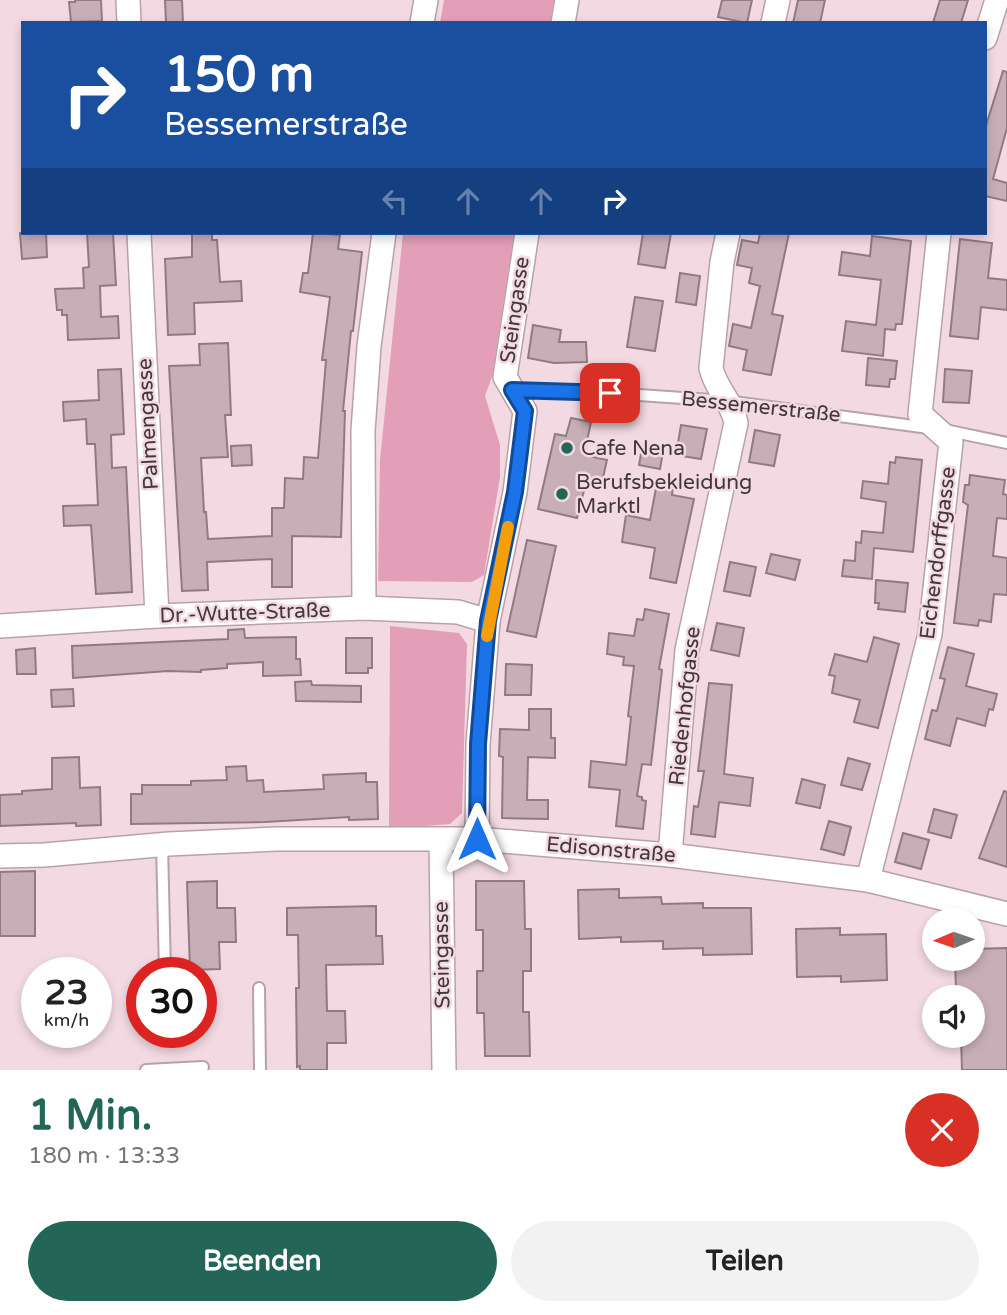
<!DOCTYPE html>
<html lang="de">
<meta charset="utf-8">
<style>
body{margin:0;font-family:"Varela Round",sans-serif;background:#f2f2f2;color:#222;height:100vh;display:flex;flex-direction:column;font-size:26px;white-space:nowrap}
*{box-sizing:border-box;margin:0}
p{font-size:23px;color:#767676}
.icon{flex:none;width:38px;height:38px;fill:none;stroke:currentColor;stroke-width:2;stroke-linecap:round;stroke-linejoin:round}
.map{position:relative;height:1070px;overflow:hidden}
.drawer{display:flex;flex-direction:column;background:#fff;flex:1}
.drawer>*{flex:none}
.guide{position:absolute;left:21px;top:21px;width:966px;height:214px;border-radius:0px;box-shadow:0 4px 10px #0003;background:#1a4fa0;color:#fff;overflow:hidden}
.needle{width:46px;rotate:268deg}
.controls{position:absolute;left:922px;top:908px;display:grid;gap:14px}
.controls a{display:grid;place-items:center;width:63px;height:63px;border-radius:50%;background:#fff;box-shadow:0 4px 10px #0003;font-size:35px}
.speed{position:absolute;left:21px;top:957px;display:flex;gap:14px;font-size:35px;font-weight:700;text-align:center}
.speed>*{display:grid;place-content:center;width:91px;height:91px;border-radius:50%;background:#fff;box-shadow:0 4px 10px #0003;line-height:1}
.speed small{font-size:18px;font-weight:400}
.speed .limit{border:10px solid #d22;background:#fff;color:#111}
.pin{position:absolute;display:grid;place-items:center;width:60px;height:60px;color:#fff;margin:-30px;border-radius:14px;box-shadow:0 4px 10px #0006}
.me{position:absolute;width:77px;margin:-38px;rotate:0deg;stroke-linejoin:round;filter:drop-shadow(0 0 5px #0008)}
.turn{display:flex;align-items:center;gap:24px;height:147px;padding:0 28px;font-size:32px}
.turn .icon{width:91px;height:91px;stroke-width:2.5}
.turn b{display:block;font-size:49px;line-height:60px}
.lanes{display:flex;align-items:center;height:66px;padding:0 28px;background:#0003;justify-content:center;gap:35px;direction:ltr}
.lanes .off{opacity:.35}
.round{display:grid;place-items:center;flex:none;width:74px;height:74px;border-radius:37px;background:#f2f2f2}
.headline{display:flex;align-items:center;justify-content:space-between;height:119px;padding:0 28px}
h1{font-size:42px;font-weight:700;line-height:52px;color:#236657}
.cta{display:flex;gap:14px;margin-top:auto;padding:14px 28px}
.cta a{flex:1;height:80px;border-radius:42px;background:#236657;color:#fff;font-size:28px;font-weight:700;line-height:80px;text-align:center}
.cta a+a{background:#f2f2f2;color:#222}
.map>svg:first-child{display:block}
.green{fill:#e39fb7}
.building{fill:#c8afb7;stroke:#917b82;stroke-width:2}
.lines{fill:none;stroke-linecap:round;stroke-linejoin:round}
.lane-casing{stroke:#b9a1a9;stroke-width:14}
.street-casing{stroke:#b9a1a9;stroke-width:26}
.lane{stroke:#fff;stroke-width:10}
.street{stroke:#fff;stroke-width:23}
.route-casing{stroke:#114b97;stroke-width:18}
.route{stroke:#1a73e8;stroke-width:12}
.slow{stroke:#f59e0b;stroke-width:12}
.poi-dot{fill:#236657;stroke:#f3dae2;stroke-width:2.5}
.labels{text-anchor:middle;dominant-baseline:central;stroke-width:5;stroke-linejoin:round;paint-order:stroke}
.street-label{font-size:21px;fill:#42383b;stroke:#f3dae2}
.poi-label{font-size:21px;fill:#42383b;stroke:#f3dae2;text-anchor:start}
</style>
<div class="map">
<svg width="1007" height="1070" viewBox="0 0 1007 1070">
<rect width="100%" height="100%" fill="#f3dae2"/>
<!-- green -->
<g class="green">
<polygon points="444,0 554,0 550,23 440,23"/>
<polygon points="403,233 514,233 492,377 485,396 500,445 500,477 484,575 472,582 378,581 380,460"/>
<polygon points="390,626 459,633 467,644 462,813 450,824 389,829"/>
</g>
<!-- building -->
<g class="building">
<polygon points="75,0 101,0 102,21 71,22 69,2 75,2"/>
<polygon points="165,0 182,0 183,23 166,23"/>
<polygon points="722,0 752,0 747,23 718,17"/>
<polygon points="798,0 825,0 820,23 793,23"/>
<polygon points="940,0 968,0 961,23 933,23"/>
<polygon points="1003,71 1007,72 1007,128 993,179 1007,183 1007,201 985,196 985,129"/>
<polygon points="20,233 46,233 47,257 22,259"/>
<polygon points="87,233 113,233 116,285 100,286 101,317 118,316 119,338 68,340 67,315 62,315 62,310 57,310 55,289 84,288 83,268 89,267"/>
<polygon points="192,233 212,233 212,240 217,240 220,282 241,281 242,301 194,303 195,334 168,335 165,259 192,257"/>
<polygon points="313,233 340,235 338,249 362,252 353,331 351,331 343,411 345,411 341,537 292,536 292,587 272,587 272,559 207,562 208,590 182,591 169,366 200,365 199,344 228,343 231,415 225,415 228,457 201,458 204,512 206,512 208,539 272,536 272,508 284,508 285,478 303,479 304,457 318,458 326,360 322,360 330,297 300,292 303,273 308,273"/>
<polygon points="643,233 671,233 665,268 638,264"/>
<polygon points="760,233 789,233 772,314 783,316 771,375 743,370 747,350 729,346 733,324 751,328 760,286 749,283 752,268 737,265 742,240 758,243"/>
<polygon points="872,236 911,241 902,324 896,324 895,330 885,329 883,356 842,351 846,321 876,325 881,280 839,275 842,252 870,256"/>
<polygon points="960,239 992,243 988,278 1007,280 1007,310 981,307 978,339 950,336"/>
<polygon points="680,273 700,276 696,305 676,302"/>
<polygon points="635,297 663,301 655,351 627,347"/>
<polygon points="533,325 561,330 559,342 586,342 587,362 554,363 528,358"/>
<polygon points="868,358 897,361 895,379 890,379 889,387 866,385"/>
<polygon points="121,369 124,434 111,435 112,468 126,467 132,592 96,594 91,525 64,526 63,506 98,505 95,444 87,444 86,419 64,421 63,402 99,400 98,370"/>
<polygon points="945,369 972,371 969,403 943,402"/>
<polygon points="571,418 591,422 584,455 607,460 602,482 587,479 577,518 538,509 555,434 566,436"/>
<polygon points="681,425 707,429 701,459 676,455"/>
<polygon points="755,430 780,435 774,466 749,462"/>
<polygon points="251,445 252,465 232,466 231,446"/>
<polygon points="642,448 663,452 660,469 639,465"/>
<polygon points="896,457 922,460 913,552 874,548 872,579 842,576 844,560 855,561 856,542 861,543 862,531 883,533 886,502 861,498 863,481 888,484 890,462 895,463"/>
<polygon points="970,475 1005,480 1003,494 1007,495 1007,519 997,518 993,556 1007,558 1007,595 994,594 991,622 979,620 978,626 954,623 968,505 963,502 965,485 969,485"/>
<polygon points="657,483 673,486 672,495 694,499 676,583 650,578 655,548 622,542 626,515 650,520"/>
<polygon points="527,540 556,546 536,637 507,631"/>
<polygon points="771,554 800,560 795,580 766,573"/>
<polygon points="730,562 756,567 750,596 724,591"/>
<polygon points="876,580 908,583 905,612 878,609 879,603 875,603"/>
<polygon points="645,609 669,614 659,669 662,670 651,765 642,764 637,796 642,797 642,800 646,801 643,829 616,826 620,790 589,787 591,761 626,765 631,717 628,716 634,666 623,665 624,657 607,654 609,633 634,636 637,619 643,620"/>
<polygon points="717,623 744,628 739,656 711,650"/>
<polygon points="244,629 245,638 296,637 296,659 300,659 301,675 263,676 263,662 227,664 227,668 201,670 201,672 168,671 73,678 72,646 228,639 228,630"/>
<polygon points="874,637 899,644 878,728 854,722 860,700 832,693 835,676 829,675 835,654 867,662"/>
<polygon points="346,638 372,638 372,668 368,668 368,673 346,673"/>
<polygon points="948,647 974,654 966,686 997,694 993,710 989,709 985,726 957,718 950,746 925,739 932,710 937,711 945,679 940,678"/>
<polygon points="35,648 36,674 17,674 16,650"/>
<polygon points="506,664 532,665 531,695 505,695"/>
<polygon points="311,681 312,685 361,686 361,702 296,701 295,682"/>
<polygon points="709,683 732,685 724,774 753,778 750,806 719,802 715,837 691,834 694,806 698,807 704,771 698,771"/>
<polygon points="73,689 74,706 52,707 51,690"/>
<polygon points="529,709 551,709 551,738 555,738 555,758 528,757 527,800 548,800 548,819 502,818 503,757 499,756 500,729 529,730"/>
<polygon points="79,757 80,788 100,787 101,825 76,826 76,823 0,826 0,795 22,794 22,791 52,789 52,758"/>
<polygon points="848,758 870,764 862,790 841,785"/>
<polygon points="246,766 247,781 263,780 264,792 324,789 323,775 366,773 366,782 377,782 378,819 349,820 349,817 265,822 131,824 131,794 142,794 142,785 191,785 191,781 227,780 226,767"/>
<polygon points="802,779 825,785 820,808 796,803"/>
<polygon points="1004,791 1007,792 1007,867 979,858"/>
<polygon points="934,809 957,815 951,838 928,832"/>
<polygon points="829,821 851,827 844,855 821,849"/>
<polygon points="903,833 929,840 921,869 895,862"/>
<polygon points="35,871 35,936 0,936 0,872"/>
<polygon points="217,881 217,908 235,908 236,942 219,942 220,969 190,970 187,882"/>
<polygon points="476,881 524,881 525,929 531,929 531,971 523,971 523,1012 529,1012 530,1056 485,1056 484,1013 477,1013 477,971 483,971 483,930 476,930"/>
<polygon points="619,889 619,898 661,897 662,904 703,903 703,908 751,908 752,954 703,955 703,948 663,949 663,941 621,942 621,937 579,939 578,890"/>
<polygon points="376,906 376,936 382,936 383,964 326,965 327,1011 345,1011 346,1043 327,1043 327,1070 300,1070 300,1066 297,1067 296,988 299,988 298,935 287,935 287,908"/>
<polygon points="840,928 840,935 886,934 887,980 841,982 841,976 797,977 796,929"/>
<polygon points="1007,948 1007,1070 962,1070 961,1036 973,1036 973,998 966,998 965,990 956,990 955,959 973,959 973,949"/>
</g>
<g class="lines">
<!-- lane casing -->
<g class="lane-casing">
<g id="lane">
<polyline points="513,390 610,393 726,401 929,428"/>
<polyline points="945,430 1007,443"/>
<polyline points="162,844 165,973"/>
<polyline points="259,988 260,1070"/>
<polyline points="146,1070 203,1067"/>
</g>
</g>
<!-- street casing -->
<g class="street-casing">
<g id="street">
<polyline points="128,0 129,23"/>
<polyline points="422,23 426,0"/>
<polyline points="563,23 567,0"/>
<polyline points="773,23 778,0"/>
<polyline points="985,38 997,0"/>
<polyline points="139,233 157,616"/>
<polyline points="364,608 363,431 369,346 384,233"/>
<polyline points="0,626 157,616 364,608 458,612 488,621"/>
<polyline points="477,839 478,744 488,621 515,492 525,411 505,377 527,233"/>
<polyline points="441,840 444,1070"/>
<path d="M670,855L687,650L736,423C733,403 715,388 711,368L722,262L728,233"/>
<polyline points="0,856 44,855 169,844 276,839 477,839 670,855 868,880 1007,914"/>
<polyline points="868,880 930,634 951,442 920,414 939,233"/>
</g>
</g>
<!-- lane -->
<use href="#lane" class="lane"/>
<!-- street -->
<use href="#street" class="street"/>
</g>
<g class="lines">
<!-- route casing -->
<g class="route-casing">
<polyline id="route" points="477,839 478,744 488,621 515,492 525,411 512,390 610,393"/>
</g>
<!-- route -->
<use href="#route" class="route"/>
<!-- slow -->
<polyline class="slow" points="487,636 508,527"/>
</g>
<!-- markers -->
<g class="poi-dot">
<circle cx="567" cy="448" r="7"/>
<circle cx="562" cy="494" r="7"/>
</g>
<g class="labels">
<!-- street labels -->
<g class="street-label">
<text transform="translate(515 310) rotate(-82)">Steingasse</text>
<text transform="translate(761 407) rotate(6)">Bessemerstraße</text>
<text transform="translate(148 424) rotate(-93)">Palmengasse</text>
<text transform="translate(938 553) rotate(-83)">Eichendorffgasse</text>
<text transform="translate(245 613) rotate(-2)">Dr.-Wutte-Straße</text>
<text transform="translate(685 706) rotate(-84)">Riedenhofgasse</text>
<text transform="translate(611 850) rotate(5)">Edisonstraße</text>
<text transform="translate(442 955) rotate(-91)">Steingasse</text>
</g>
<!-- poi labels -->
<g class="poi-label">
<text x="581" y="448">Cafe Nena</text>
<text x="576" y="482">Berufsbekleidung<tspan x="576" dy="24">Marktl</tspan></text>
</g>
</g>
</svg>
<div class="controls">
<a><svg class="needle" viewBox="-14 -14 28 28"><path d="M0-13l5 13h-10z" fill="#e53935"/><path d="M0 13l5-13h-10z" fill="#767676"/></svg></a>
<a><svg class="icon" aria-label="sound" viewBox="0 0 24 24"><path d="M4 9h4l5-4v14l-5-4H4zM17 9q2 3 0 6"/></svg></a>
</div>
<div class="speed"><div>23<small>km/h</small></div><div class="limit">30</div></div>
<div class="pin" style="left:610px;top:393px;background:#d93025"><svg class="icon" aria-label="arrive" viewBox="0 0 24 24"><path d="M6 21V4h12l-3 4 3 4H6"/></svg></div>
<svg class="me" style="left:477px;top:839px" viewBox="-20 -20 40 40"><path d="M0-17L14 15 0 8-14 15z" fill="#1a73e8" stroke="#fff" stroke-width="4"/></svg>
<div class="guide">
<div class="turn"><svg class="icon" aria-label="right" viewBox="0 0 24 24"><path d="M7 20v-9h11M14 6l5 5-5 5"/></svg><div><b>150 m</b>Bessemerstraße</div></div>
<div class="lanes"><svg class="icon off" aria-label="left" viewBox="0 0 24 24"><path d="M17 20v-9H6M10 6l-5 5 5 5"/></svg><svg class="icon off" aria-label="ahead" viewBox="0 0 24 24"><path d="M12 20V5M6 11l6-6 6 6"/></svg><svg class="icon off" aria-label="ahead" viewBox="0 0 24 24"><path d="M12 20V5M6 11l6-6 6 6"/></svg><svg class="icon" aria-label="right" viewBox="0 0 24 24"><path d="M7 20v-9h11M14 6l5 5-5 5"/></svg></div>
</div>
</div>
<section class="drawer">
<div class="headline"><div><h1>1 Min.</h1><p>180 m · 13:33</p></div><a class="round" style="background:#d93025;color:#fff"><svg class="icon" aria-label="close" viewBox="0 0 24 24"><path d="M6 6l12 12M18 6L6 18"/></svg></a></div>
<div class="cta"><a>Beenden</a><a>Teilen</a></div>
</section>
